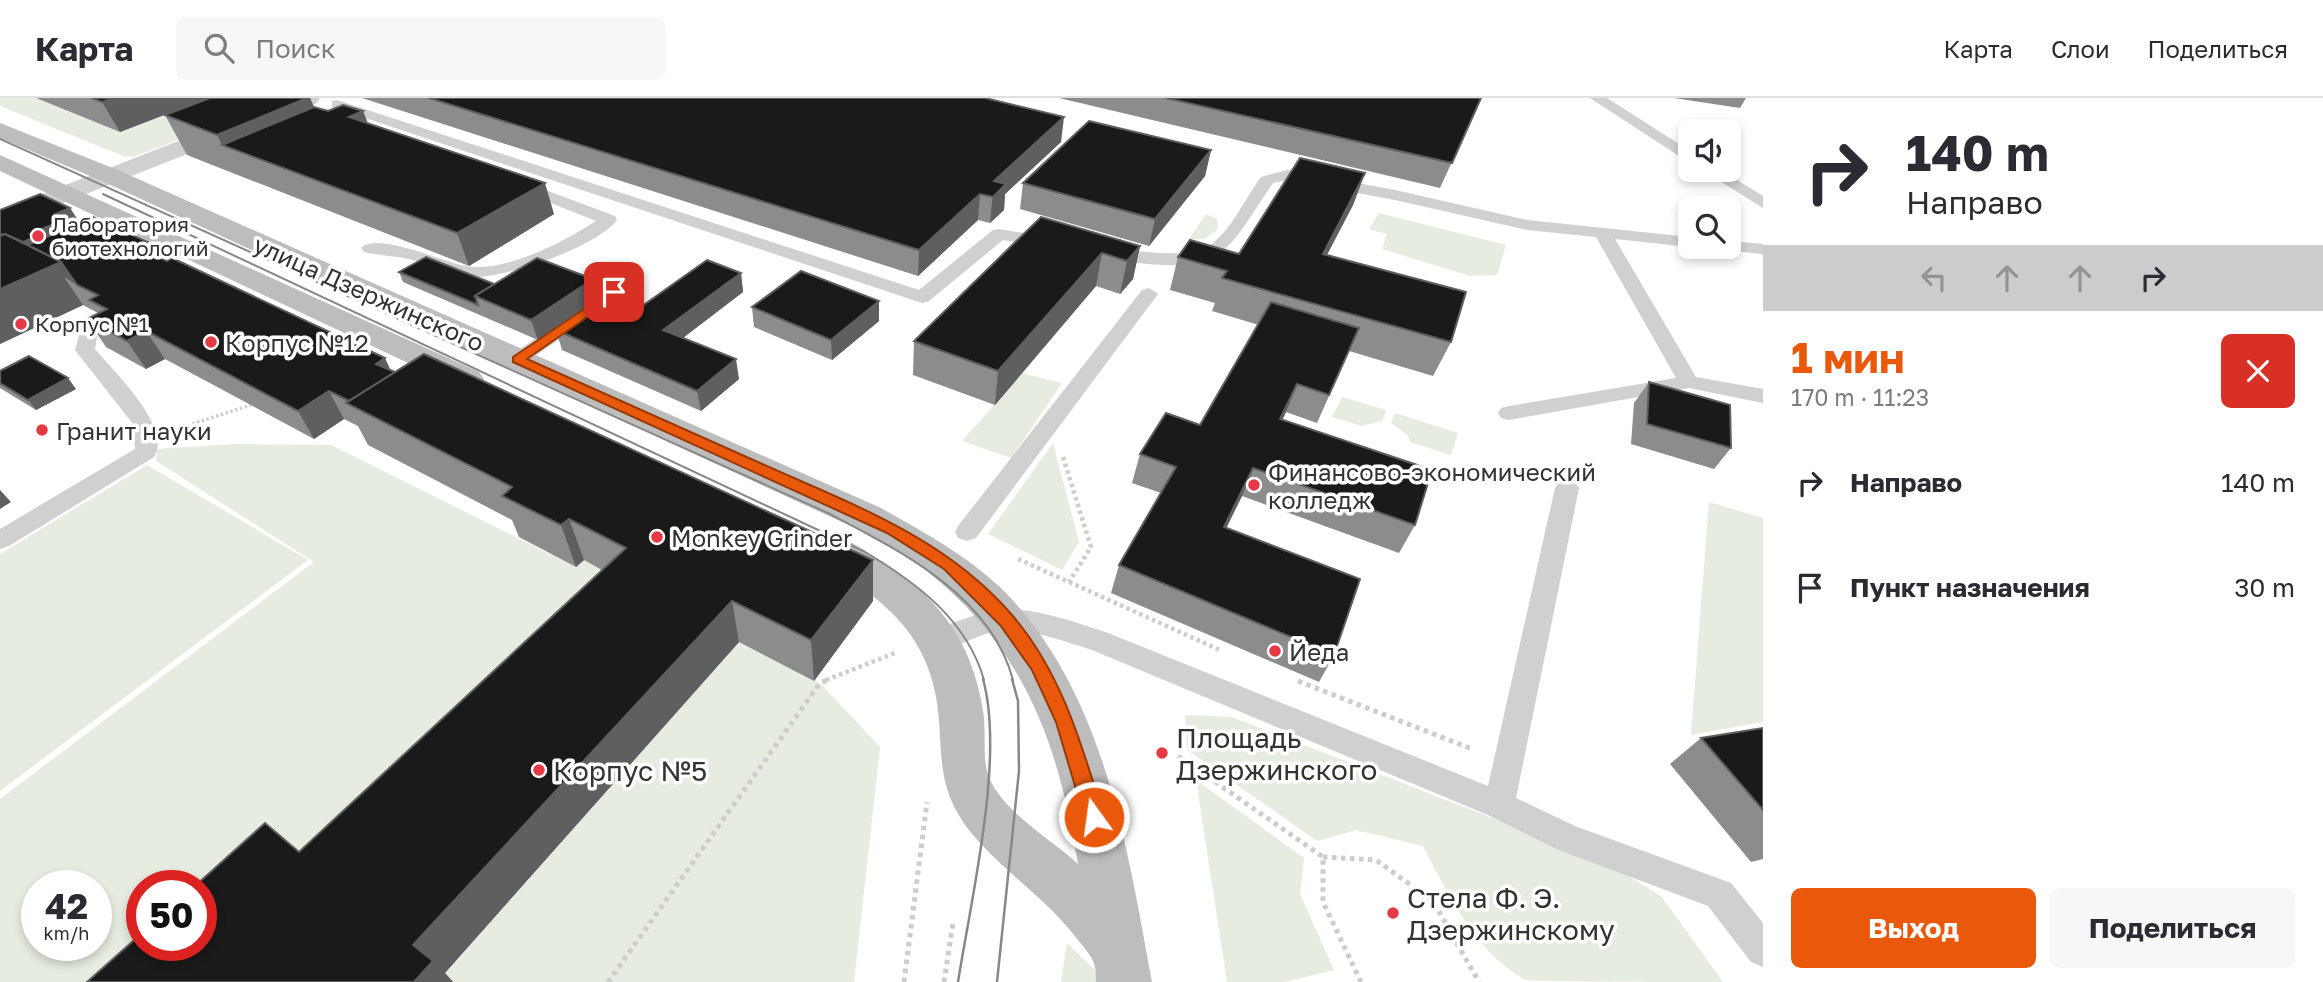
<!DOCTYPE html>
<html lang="ru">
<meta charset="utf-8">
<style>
body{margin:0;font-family:"Golos Text",sans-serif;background:#f7f7f7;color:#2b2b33;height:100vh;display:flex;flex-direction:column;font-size:26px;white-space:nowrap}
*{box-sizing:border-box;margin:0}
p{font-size:23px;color:#7c7c81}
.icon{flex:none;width:38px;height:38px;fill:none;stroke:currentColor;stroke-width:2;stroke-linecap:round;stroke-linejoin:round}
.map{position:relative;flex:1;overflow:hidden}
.side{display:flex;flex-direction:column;background:#fff;width:560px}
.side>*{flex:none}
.guide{background:#fff;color:#2b2b33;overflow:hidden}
.tools{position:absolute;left:1678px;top:21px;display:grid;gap:14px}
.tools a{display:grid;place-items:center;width:63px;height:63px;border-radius:10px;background:#fff;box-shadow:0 4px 10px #0003;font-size:35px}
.speed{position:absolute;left:21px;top:772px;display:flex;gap:14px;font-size:35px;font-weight:700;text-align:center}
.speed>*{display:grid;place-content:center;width:91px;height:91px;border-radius:50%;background:#fff;box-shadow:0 4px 10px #0003;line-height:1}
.speed small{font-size:18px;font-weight:400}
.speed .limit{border:10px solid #d22;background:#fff;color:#111}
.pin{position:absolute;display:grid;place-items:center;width:60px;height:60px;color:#fff;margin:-30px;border-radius:14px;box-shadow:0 4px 10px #0006}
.me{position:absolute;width:77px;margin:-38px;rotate:346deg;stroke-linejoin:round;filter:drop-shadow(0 0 5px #0008)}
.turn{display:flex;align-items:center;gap:24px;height:147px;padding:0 28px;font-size:32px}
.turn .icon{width:91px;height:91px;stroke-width:2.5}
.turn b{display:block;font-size:49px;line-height:60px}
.lanes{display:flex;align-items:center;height:66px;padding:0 28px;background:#0003;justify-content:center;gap:35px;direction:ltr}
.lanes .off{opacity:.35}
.round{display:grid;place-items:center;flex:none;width:74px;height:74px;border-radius:10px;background:#f7f7f7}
.head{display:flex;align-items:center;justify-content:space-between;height:119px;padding:0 28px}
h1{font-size:42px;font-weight:700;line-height:52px;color:#ea580c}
.primary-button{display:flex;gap:14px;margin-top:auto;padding:14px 28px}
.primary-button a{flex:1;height:80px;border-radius:10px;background:#ea580c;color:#fff;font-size:28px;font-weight:700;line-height:80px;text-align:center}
.primary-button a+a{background:#f7f7f7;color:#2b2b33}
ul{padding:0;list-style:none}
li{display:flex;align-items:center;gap:21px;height:105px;padding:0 28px}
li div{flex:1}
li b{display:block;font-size:26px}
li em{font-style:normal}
header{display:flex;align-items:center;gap:42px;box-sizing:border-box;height:98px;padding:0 35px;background:#fff;border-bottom:2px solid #e1e1e2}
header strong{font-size:33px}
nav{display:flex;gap:38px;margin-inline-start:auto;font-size:24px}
.search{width:490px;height:63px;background:#f7f7f7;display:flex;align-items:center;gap:18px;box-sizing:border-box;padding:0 24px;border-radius:10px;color:#7c7c81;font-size:26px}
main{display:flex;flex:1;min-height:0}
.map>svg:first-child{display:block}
.green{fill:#e6ecdf;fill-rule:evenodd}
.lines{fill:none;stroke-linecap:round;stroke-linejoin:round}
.path-far2{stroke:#cdcdcd;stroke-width:3.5;stroke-dasharray:2.5 2.5;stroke-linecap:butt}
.path-far1{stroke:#cdcdcd;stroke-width:4.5;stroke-dasharray:3.5 3.5;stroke-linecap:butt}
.path{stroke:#cdcdcd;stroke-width:5;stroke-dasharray:4.5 4.5;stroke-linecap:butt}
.lane{fill:#d0d0d0;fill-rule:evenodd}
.street{fill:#d0d0d0;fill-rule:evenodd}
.secondary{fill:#bdbdbd;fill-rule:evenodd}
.tram-far1{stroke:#888;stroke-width:2}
.tram{stroke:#888;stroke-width:2.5}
.wall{fill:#8c8c8c}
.shaded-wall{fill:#5f5f5f}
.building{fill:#1a1a1a;stroke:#5f5f5f;stroke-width:2}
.route{fill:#ea580c;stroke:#983908;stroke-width:2}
.poi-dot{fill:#e63946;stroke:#fff;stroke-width:2.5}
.labels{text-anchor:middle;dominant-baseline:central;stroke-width:7;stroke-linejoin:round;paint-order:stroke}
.far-poi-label{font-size:21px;fill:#333;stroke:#fff;text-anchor:start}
.street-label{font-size:24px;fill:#333;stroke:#fff}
.poi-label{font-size:24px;fill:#333;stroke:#fff;text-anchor:start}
.near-poi-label{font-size:28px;fill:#333;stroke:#fff;text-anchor:start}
</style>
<header>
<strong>Карта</strong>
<div class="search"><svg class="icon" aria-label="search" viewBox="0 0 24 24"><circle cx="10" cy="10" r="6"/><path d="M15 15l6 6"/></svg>Поиск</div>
<nav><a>Карта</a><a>Слои</a><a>Поделиться</a></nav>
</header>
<main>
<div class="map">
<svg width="1763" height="884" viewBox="0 0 1763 884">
<rect width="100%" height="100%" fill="#fff"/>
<!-- green -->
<g class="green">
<polygon points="0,0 36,0 120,34 208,0 225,0 258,11 133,59 123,58 0,8"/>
<polygon points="1379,115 1506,147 1497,177 1470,178 1382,151 1387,136 1369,131"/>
<polygon points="1206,116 1217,121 1218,131 1204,141 1189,141"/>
<polygon points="1022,275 1062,285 1011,360 962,343"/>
<polygon points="1342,299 1386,312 1382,323 1362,328 1332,319"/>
<polygon points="1395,315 1458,335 1451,357 1410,344 1408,337 1391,325"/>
<polygon points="1053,345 1079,444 1062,472 988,436"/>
<path d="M236,346L331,347L576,469L584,462L638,491L170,884H0V701L314,464L156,363L157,351ZM37,788H96V847H37ZM142,788H201V847H142Z"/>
<polygon points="147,367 308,462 0,693 0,456"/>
<polygon points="1709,404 1763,420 1763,624 1691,637"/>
<polygon points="739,544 820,585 880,649 854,884 451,884 443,878"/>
<path d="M1185,617L1232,619L1606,764L1661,798L1723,884C1697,884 1536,884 1525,882C1474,852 1449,798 1423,748L1356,732L1317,743L1187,652Z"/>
<polygon points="1196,682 1304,760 1300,796 1334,872 1285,884 1227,884"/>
<polygon points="1067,845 1100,877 1101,884 1061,884"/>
</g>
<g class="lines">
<!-- path-far2 -->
<polyline class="path-far2" points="179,333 192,326 251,307"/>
<!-- path-far1 -->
<g class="path-far1">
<polyline points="1063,359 1091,449 1069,484"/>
<polyline points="1018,461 1222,553"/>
<polyline points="826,582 895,555"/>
</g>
<!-- path -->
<g class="path">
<polyline points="1298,583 1472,651"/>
<polyline points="1178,658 1323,759 1323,804 1361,884"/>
<polyline points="1323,759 1376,762 1433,803 1479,884"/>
<polyline points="608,884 820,585 831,581"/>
<polyline points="904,884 927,704"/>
<polyline points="944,884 953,825"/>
</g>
<!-- lane -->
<g class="lane">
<polygon points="1590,0 1607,0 1690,53 1690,63 1685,62"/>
<polygon points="337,2 919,192 993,132 999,131 1053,140 1062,145 1053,150 1003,142 929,203 922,205 332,9 332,3"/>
<path d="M1287,72L1395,92L1527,122L1690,139V149L1615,141L1696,279L1763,291V305L1689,290L1509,322L1501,320L1498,315L1501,310L1509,308L1676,280L1596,139L1527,132L1395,102L1287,82L1273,85C1228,150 1227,175 1138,165C1126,164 1105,164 1097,155C1108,142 1183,169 1213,145C1233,129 1246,99 1261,79Z"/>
<polygon points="1702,72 1721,72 1763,98 1763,110"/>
<path d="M519,82L615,118L617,122C596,149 509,179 474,179C454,179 436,168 417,163C400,158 381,158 364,154L361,150C376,133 444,164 465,168C504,175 564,144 596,123L513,90L511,87L513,84Z"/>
<polygon points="1729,143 1763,146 1763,156 1723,152 1721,149 1729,149"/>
<polygon points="614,188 621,190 623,194 621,198 524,266 510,266 507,262 510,258 607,190"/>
<polygon points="1149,190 1158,196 976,440 967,443 958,440 955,434 958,428 1142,192"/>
<path d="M110,215L120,221L98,234L95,251C114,274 173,329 154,359L9,448L0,451V431L135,351L133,326L75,252L82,227Z"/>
<path d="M1567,382L1575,384L1579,390L1516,700L1575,728L1731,785L1763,825V869L1751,864L1708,808L1556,751L1488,717L1092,552C1062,543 1030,530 999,533C977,535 952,556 930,549L927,541L930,533C953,526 976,514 999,512C1035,509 1074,524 1108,535L1488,688L1555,390L1559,384Z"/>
</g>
<!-- street -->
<polygon class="street" points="289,0 320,0 317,5 45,112 36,115 27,112 23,107 27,102"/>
<!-- secondary -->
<g class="secondary">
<path d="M0,25L120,73L881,410C925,435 968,458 1004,493C1105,596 1127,749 1152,884H1096C1096,878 1096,869 1093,863C1089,854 1080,845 1074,837C1043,798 1000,771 969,732C940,694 942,666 939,622C933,535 882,499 812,459L807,449L812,439C836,432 855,446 875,459C936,496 972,541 983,613C987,635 981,662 990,682C1007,717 1051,741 1078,766C1058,644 1024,549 924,471C903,455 877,443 855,430L102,83L0,40Z"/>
<polygon points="0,57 479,274 484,281 479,288 468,291 457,288 0,73"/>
</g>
<!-- tram-far1 -->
<g class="tram-far1">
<path d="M0,41L830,416C901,453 991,498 1013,582"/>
<path d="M103,96L865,454C917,485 967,522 984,582"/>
</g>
<!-- tram -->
<g class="tram">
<path d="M958,884C971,801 1005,660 983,581"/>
<polyline points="997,884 1019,673 1018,603 1012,581"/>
</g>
</g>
<!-- wall -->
<g class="wall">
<polygon points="36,0 208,0 120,34"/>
<polygon points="210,0 310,0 314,9 328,13 363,13 368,26 554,116 469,168 187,57 165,17"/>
<polygon points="362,0 985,0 1061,44 1005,96 1004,112 990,125 978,122 918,178"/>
<polygon points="1059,0 1481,0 1440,90"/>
<polygon points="1674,0 1746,0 1740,10"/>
<polygon points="1211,52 1205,78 1149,148 1020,111 1023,85"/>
<polygon points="1365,75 1353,107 1327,157 1451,244 1433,278 1349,253 1317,325 1286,314 1282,322 1415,427 1399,455 1242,398 1226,430 1334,557 1319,584 1111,495 1119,467 1161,395 1132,385 1140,356 1200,327 1259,227 1212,213 1215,205 1170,192 1178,159 1239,156"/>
<polygon points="70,110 80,125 148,144 156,158 391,273 873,503 814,583 739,544 445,875 453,884 87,884 299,754 602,472 584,462 576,469 519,439 512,422 368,347 358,328 344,321 314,341 165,261 146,271 106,249 87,221 98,215 83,207 0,246 0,112"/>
<polygon points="1041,119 1140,148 1133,181 1120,196 1096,188 995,307 913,277 914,243"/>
<polygon points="399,174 494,186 593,181 598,201 538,242 403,184"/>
<polygon points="741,175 743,194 683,240 739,281 701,313 562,252 556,232 628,218"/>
<polygon points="752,209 879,223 832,262 754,229"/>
<polygon points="0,273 76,291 36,312 0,290"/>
<polygon points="1649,284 1731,350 1714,371 1631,346 1634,305"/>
<polygon points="1763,630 1763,761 1751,764 1670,666 1701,640"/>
</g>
<!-- shaded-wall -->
<g class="shaded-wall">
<polygon points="113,0 208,0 120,34 102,4"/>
<polygon points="307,0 310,0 327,38 222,47 217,37"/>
<polygon points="363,13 375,43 349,19"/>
<polygon points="1064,19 1061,44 1005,96 1004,112 990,125 994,83"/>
<polygon points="1211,52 1205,78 1149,148 1155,121"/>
<polygon points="1365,75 1353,107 1310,189 1323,156"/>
<polygon points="545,85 554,116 469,168 457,135"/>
<polygon points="980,96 978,122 918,178 919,152"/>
<polygon points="70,110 82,129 46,154 18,146 55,116"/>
<polygon points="148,144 164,171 138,149"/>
<polygon points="1140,148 1133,181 1120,196 1127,163"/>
<polygon points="1102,155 1096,188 995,307 998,273"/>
<polygon points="61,164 77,187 64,179 83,207 0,246 0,191"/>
<polygon points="741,175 743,194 667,252 663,232"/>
<polygon points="593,181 598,201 538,242 531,222"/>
<polygon points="879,203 879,223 832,262 831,242"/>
<polygon points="146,233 165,261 146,271 127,243"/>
<polygon points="385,260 398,288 376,266"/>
<polygon points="736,261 739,281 701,313 697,293"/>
<polygon points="68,280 76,291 36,312 28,302"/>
<polygon points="1297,286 1286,314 1269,350 1280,321"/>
<polygon points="329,293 344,321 314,341 298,313"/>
<polygon points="1253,370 1242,398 1213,457 1224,429"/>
<polygon points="0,392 11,404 0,411"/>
<polygon points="569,421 584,462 576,469 561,427"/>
<polygon points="873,462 873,503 814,583 811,542"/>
<polygon points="732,503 739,544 445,875 453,884 414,884 413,847"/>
</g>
<!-- building -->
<g class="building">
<polygon points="92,0 113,0 102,4"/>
<polygon points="210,0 307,0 217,37 165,17"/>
<polygon points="429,0 985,0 1064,19 994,83 1006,86 993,99 980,96 919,152"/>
<polygon points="1166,0 1481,0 1452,65"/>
<polygon points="343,7 363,13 349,19 545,85 457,135 222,47 314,9 328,13"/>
<polygon points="1089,23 1211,52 1155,121 1023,85"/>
<polygon points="1300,60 1365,75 1323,156 1466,194 1451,244 1222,180 1227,173 1178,159 1190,142 1239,156"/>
<polygon points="40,96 70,110 55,116 66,121 30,136 35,139 23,144 5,136 0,137 0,112"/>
<polygon points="93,119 148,144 138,149 161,160 167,163 172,160 385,260 376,266 395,274 349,303 329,293 298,313 146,233 127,243 87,221 107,211 89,202 98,197 77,187 61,164 28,147"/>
<polygon points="1041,119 1140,148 1127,163 1102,155 998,273 914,243"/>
<polygon points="5,136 61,164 0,191 0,138"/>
<polygon points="426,159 494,186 475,198 478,207 399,174"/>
<polygon points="537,160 593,181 531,222 475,198"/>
<polygon points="707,162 741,175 663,232 736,261 697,293 556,232 597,205 628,218"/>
<polygon points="801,173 879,203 831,242 752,209"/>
<polygon points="1271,204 1359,230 1329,297 1297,286 1280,321 1432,372 1415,427 1253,370 1224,429 1360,481 1334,557 1119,467 1176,369 1140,356 1166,315 1200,327"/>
<polygon points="424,256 873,462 811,542 732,503 413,847 433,863 414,884 87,884 142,835 142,847 201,847 201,788 195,788 265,725 299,754 626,450 569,421 561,427 502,398 512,389 346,305"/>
<polygon points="29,258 68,280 28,302 0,285 0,273"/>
<polygon points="1649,284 1730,307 1731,350 1647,326"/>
<polygon points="1763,630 1763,712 1701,640"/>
</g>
<!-- route -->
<path class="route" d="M614,191L619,192V197L527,261C604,296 682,330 760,365C851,406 945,439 1012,517C1062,575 1082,648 1104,719L1101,725L1094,728L1086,725L1056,624L1032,572L1000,527L944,471L887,435L513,264V259Z"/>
<!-- markers -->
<g class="poi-dot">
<circle cx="38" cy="138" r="7"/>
<circle cx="21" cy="226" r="7"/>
<circle cx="211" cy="244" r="7"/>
<circle cx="42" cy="332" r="7"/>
<circle cx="1254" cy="387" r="7"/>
<circle cx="657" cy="439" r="7"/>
<circle cx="1275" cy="553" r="7"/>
<circle cx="1162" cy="655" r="7"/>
<circle cx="539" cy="672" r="7"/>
<circle cx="1393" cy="815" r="7"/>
</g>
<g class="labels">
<!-- far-poi labels -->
<g class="far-poi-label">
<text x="52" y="126">Лаборатория<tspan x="52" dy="24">биотехнологий</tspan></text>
<text x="35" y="226">Корпус №1</text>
</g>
<!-- street labels -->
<g class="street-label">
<text transform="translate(369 195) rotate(24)">улица Дзержинского</text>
</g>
<!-- poi labels -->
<g class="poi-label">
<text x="225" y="244">Корпус №12</text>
<text x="56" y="332">Гранит науки</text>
<text x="1268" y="373">Финансово-экономический<tspan x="1268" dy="28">колледж</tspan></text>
<text x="671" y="439">Monkey Grinder</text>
<text x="1289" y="553">Йеда</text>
</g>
<!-- near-poi labels -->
<g class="near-poi-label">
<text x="1176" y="639">Площадь<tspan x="1176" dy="32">Дзержинского</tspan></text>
<text x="553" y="672">Корпус №5</text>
<text x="1407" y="799">Стела Ф. Э.<tspan x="1407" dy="32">Дзержинскому</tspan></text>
</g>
</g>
</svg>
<div class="tools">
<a><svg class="icon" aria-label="sound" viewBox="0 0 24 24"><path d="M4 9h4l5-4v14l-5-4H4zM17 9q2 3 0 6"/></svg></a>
<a><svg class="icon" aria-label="search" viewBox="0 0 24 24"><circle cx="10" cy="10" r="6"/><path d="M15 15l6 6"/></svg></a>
</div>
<div class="speed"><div>42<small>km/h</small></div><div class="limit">50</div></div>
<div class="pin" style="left:614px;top:194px;background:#d93025"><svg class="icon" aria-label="arrive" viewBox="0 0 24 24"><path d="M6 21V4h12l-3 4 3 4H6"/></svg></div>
<svg class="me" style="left:1094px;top:719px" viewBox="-20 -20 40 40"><circle r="17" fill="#ea580c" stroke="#fff" stroke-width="3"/><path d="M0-11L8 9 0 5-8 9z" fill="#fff"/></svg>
</div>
<section class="side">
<div class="guide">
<div class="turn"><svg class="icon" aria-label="right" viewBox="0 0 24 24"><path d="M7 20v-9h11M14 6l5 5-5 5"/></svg><div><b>140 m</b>Направо</div></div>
<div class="lanes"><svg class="icon off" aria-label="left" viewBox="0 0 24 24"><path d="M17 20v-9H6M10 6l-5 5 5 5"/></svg><svg class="icon off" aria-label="ahead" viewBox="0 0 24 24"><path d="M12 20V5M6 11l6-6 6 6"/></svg><svg class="icon off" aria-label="ahead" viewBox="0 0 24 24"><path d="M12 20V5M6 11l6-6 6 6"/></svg><svg class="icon" aria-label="right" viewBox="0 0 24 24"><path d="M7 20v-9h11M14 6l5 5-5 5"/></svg></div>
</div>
<div class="head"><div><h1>1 мин</h1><p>170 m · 11:23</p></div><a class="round" style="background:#d93025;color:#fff"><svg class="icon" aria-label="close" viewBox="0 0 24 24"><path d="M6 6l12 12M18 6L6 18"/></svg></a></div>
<ul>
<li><svg class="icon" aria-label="right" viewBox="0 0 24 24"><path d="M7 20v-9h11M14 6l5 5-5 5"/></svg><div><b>Направо</b></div><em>140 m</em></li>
<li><svg class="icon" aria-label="arrive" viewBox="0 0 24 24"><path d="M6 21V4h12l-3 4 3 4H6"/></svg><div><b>Пункт назначения</b></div><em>30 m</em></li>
</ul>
<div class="primary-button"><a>Выход</a><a>Поделиться</a></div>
</section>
</main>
